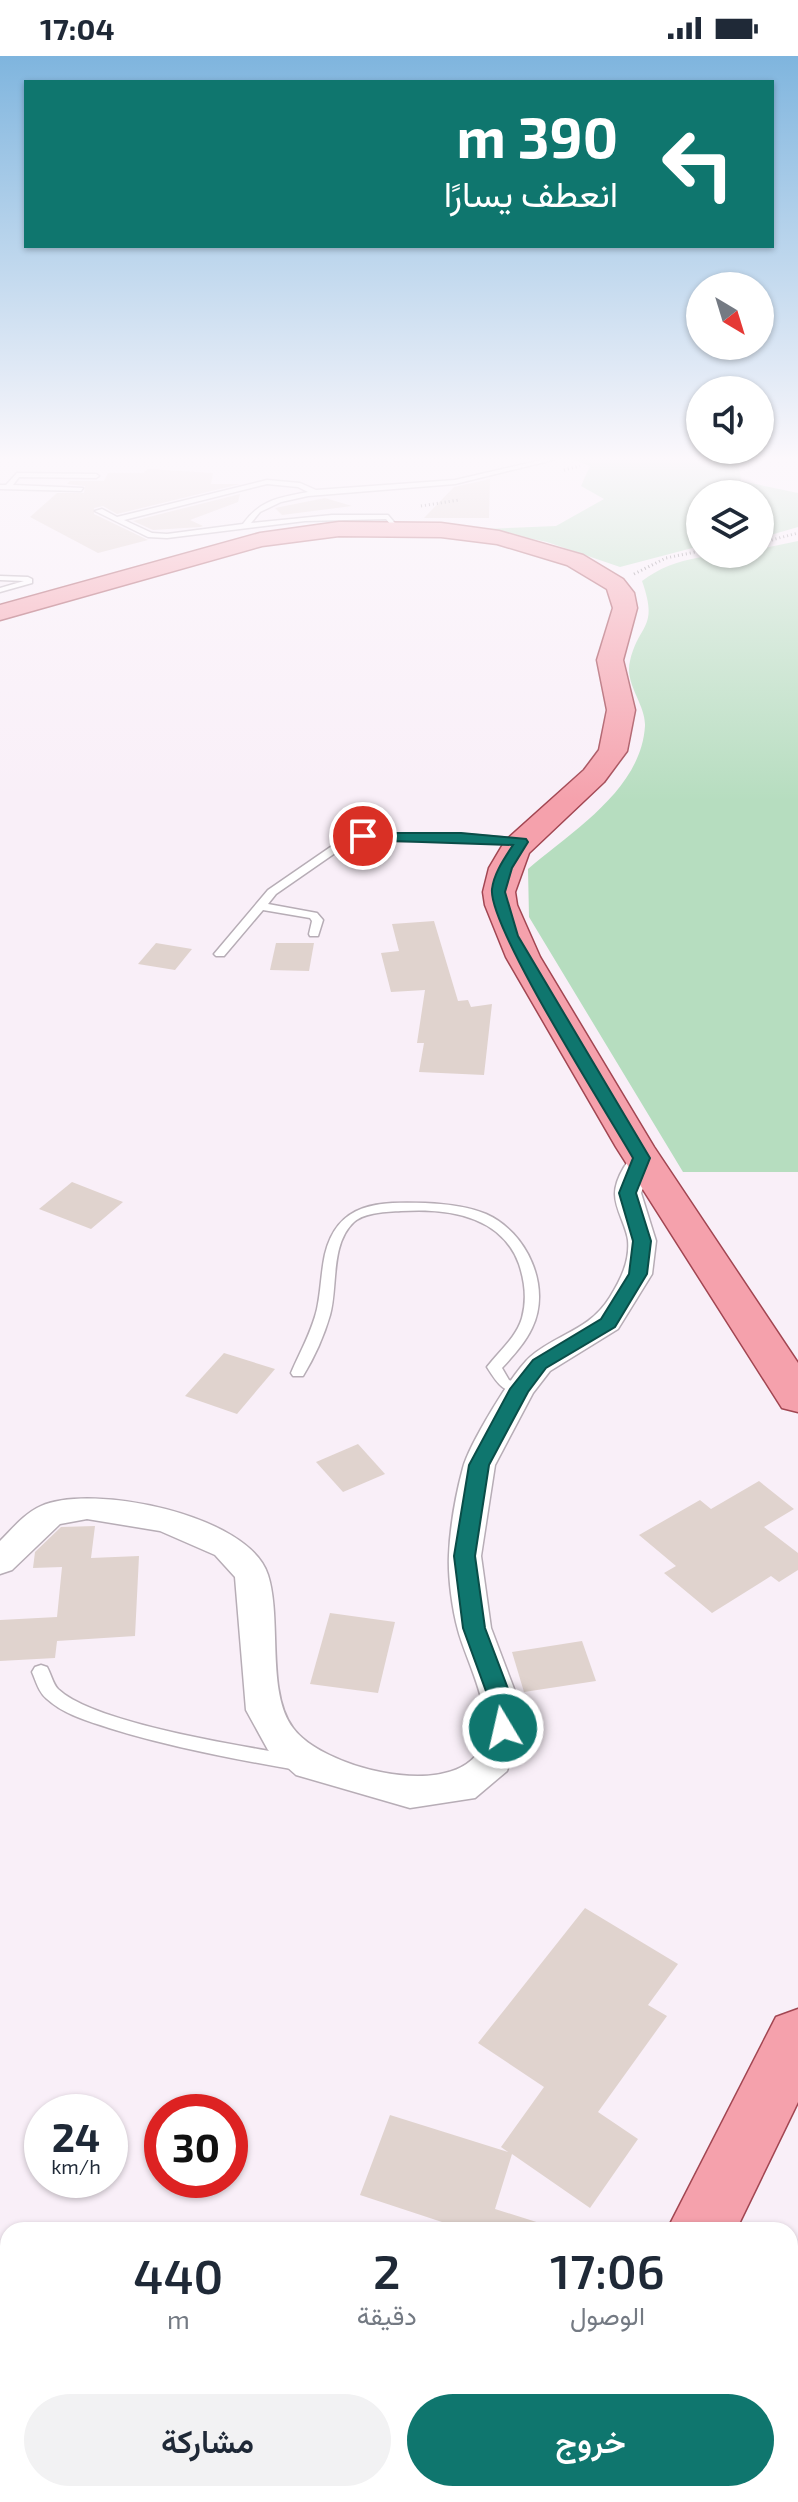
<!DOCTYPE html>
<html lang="ar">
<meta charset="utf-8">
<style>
body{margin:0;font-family:"Exo 2",Vazirmatn,sans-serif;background:#f2f2f3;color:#1f2937;direction:rtl;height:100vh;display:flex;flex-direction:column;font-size:30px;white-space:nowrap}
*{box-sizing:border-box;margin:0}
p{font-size:26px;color:#747a83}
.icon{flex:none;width:44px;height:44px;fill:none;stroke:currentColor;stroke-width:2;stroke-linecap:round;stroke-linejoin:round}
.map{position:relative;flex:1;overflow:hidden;direction:ltr}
.drawer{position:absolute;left:0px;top:2166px;width:798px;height:280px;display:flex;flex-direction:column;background:#fff;border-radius:24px 24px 0 0;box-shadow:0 2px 6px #0004;direction:rtl}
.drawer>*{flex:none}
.banner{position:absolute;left:24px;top:24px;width:750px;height:168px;border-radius:0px;box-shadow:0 2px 6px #0004;direction:rtl;background:#0f766e;color:#fff;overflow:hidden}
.needle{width:52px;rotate:142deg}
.tools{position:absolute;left:686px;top:216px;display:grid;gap:16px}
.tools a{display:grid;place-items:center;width:88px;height:88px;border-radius:50%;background:#fff;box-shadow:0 2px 6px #0004;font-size:40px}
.speed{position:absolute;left:24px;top:2038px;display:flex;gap:16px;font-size:40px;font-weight:700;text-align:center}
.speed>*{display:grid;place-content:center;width:104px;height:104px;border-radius:50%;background:#fff;box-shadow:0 2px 6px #0004;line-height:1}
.speed small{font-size:20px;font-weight:400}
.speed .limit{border:12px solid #d22;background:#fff;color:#111}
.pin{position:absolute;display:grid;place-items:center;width:68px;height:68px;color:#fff;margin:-34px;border:4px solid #fff;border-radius:50%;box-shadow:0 2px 8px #0007}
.me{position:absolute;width:88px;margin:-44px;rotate:351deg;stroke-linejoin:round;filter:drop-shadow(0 0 6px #0008)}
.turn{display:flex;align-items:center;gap:28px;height:168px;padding:0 24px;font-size:36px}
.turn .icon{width:104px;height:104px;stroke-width:2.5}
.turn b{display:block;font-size:56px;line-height:68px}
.eta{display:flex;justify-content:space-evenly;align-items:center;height:136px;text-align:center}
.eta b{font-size:48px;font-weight:600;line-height:56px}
.cta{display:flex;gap:16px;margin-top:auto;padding:16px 24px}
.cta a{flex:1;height:92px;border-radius:48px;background:#0f766e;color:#fff;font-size:32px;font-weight:600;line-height:92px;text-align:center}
.cta a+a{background:#f2f2f3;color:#1f2937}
.status{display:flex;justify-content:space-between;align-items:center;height:56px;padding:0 40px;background:#fff;direction:ltr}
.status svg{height:22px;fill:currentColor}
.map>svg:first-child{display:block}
.green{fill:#b6ddbf}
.building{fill:#e0d3ce}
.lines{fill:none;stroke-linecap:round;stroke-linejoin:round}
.service-casing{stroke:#b7adb6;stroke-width:3}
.minor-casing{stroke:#b7adb6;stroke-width:3}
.primary-casing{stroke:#a24652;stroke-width:3}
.path{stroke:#7e787e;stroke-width:3;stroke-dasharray:1 3;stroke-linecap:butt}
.service{fill:#fff;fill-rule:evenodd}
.minor{fill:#fff;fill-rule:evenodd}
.primary{fill:#f5a1ac;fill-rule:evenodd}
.route{fill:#0f766e;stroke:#0a4d48;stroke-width:2}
</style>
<div class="status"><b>17:04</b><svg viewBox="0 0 49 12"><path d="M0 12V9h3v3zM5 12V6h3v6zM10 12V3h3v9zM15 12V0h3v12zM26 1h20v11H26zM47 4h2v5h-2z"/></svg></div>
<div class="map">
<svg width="798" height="2446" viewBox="0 0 798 2446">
<rect width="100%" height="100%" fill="#f9eff8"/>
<!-- green -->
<g class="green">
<path d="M573,404C625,404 689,394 739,411L741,425L798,437V471L760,482V438H700V490L620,511L547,486L484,473L556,470L604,443L581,430L590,410Z"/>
<path d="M798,485V1116H683L529,861L528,813C572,775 641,734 645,670C646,648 624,628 630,605C639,567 659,573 642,525C676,499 718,498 760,498V493Z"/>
</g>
<!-- building -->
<g class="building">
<polygon points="148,413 213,417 211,428 240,428 117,458 103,450 94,452 94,458 148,484 98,497 30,461 57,437 84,437 85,430 67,428 70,425 104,425 108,417 143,417"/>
<polygon points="490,423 489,462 424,462 454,431"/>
<polygon points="240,438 238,446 190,464 203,470 200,471 153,474 133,465"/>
<polygon points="325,442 352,450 282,459 275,452"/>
<polygon points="434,865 458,945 468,944 471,951 492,948 484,1019 419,1016 424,987 417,987 425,934 391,936 381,897 399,895 392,868"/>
<polygon points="156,887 192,893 175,914 138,908"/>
<polygon points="276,887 314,887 309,915 270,914"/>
<polygon points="72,1126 123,1146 91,1173 39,1153"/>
<polygon points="224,1297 275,1313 237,1358 185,1340"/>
<polygon points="358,1388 385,1418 343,1436 316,1406"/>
<polygon points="759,1425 794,1453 764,1471 798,1497 798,1514 779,1526 771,1520 712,1557 664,1517 676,1510 639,1479 700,1444 711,1453"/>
<polygon points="95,1470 91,1502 139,1500 135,1580 57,1585 55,1602 0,1605 0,1564 57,1561 62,1511 33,1512 35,1496 61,1471"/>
<polygon points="330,1557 395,1566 378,1637 310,1628"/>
<polygon points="582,1585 596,1625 524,1636 512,1596"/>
<polygon points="585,1852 678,1908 648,1949 667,1960 598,2056 638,2083 590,2152 512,2098 495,2153 546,2169 545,2174 443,2174 445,2167 360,2139 390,2059 508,2096 501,2091 544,2031 478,1987"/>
</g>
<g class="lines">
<!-- service casing -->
<g class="service-casing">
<g id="service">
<path d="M542,404H553L455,428L308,440L281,446L260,456L251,467L332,459H388L399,472L395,474L386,463L305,465L167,482L148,481L95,455L102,453L117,461L267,424L300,427L316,434L455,424ZM267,428L298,431L308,436C279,442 261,443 243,468L167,478L152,477L124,464Z"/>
<polygon points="17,417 96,418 99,420 96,422 19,421 13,429 83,432 81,435 0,433 0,429 6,429"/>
<polygon points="0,520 28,521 32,523 32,527 0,536 0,532 24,525 0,524"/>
<polygon points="461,778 521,783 526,786 521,789 461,784 351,786 276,838 268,848 317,857 323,864 318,880 310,880 309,878 312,865 310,862 263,854 224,900 216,900 214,898 268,834 345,781"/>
<path d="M425,1147C446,1148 467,1150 486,1158C527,1176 552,1231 532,1272C525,1287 513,1300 502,1312L509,1324L525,1330L527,1333L525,1336C504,1339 497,1327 487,1311C499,1295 516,1282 522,1262C527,1244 525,1226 519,1208C501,1159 447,1152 401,1155C387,1156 365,1156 354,1166C330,1188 338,1231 330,1259C324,1280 314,1302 303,1320H293L291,1317C300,1296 312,1275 317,1253C321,1235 321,1216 325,1198C338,1145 380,1146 425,1147Z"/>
<path d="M41,1609L47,1611C51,1618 53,1628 58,1633C95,1668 244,1690 297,1700L303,1702L306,1707L303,1712L297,1714C234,1703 170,1691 109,1672C88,1665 63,1658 47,1643C39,1637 36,1625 32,1616L35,1611Z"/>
</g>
</g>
<!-- minor casing -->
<g class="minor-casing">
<path id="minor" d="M642,1094L655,1102L641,1137L656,1185L652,1218L618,1273L550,1315L533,1337L495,1409L481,1500L491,1572L516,1638L521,1672L507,1715L475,1742L410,1752L296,1719L268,1694L246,1654L235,1521L215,1499L160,1475L87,1463L60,1468L12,1514L0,1518V1485C12,1473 25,1457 41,1450C92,1427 250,1459 268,1519C282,1563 266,1636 293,1672C321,1711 444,1743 477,1698C501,1666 466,1606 458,1574C452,1552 448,1521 449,1499C450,1472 456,1438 463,1412C469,1389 512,1317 530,1301C558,1277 589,1275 610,1241C621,1223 630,1205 628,1184C626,1169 615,1153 615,1138C615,1123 629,1098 642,1094Z"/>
</g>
<!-- primary casing -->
<g class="primary-casing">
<g id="primary">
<polygon points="339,466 441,467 499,475 583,499 623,523 634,537 637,552 623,604 635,654 627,695 604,726 529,797 515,836 517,849 540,901 654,1091 798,1307 798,1356 782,1352 616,1091 506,901 485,849 483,836 489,812 505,785 584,714 599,694 607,654 597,604 613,552 607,533 567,509 497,488 441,481 339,480 262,490 0,564 0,549 260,477"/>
<polygon points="798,1953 798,2046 736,2174 667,2174 776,1961"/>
<polygon points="563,2438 637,2438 635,2446 561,2446"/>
</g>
</g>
<!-- path -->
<g class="path">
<polyline points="564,414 580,410"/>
<polyline points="421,450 459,444"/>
<polyline points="760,487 798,477"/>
<polyline points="634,518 666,502 700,495"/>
</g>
<!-- service -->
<use href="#service" class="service"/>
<!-- minor -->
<use href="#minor" class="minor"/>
<!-- primary -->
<use href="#primary" class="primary"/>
</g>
<!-- sky -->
<linearGradient id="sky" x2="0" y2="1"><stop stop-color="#7fb5de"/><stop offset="0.54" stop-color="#fcf8fc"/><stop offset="1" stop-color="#fcf8fc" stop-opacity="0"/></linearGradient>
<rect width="798" height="746" fill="url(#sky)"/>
<!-- route -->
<path class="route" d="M358,777H461L526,783L528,786L512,812L505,836L518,880L650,1102L636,1137L651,1185L647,1218L615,1271L546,1312L528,1336L489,1409L475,1500L485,1572L510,1638L514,1672L511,1678H494L487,1638L463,1572L454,1500L469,1409L510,1333L533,1304L601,1263L629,1218L633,1185L619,1137L633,1102C608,1058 488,871 492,833C494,817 504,803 513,789L363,784L358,783Z"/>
</svg>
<div class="tools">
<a><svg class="needle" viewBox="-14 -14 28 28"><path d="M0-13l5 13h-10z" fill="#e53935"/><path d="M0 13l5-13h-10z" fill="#747a83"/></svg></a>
<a><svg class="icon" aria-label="sound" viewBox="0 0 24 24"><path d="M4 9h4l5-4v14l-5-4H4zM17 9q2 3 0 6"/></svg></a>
<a><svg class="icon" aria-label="layers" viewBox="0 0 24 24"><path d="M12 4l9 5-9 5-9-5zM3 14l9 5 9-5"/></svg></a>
</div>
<div class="speed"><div>24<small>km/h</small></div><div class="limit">30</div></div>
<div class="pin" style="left:363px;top:780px;background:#d93025"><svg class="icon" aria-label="arrive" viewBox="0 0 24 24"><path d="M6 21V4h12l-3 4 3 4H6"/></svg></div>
<svg class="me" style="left:503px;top:1672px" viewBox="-20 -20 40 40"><circle r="17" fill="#0f766e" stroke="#fff" stroke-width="3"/><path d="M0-11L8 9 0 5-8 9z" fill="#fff"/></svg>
<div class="banner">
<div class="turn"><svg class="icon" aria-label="left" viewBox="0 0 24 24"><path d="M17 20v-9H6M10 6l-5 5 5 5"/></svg><div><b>390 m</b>انعطف يسارًا</div></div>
</div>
<section class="drawer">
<div class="eta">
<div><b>17:06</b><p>الوصول</p></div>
<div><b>2</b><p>دقيقة</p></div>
<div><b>440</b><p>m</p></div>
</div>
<div class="cta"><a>خروج</a><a>مشاركة</a></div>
</section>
</div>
